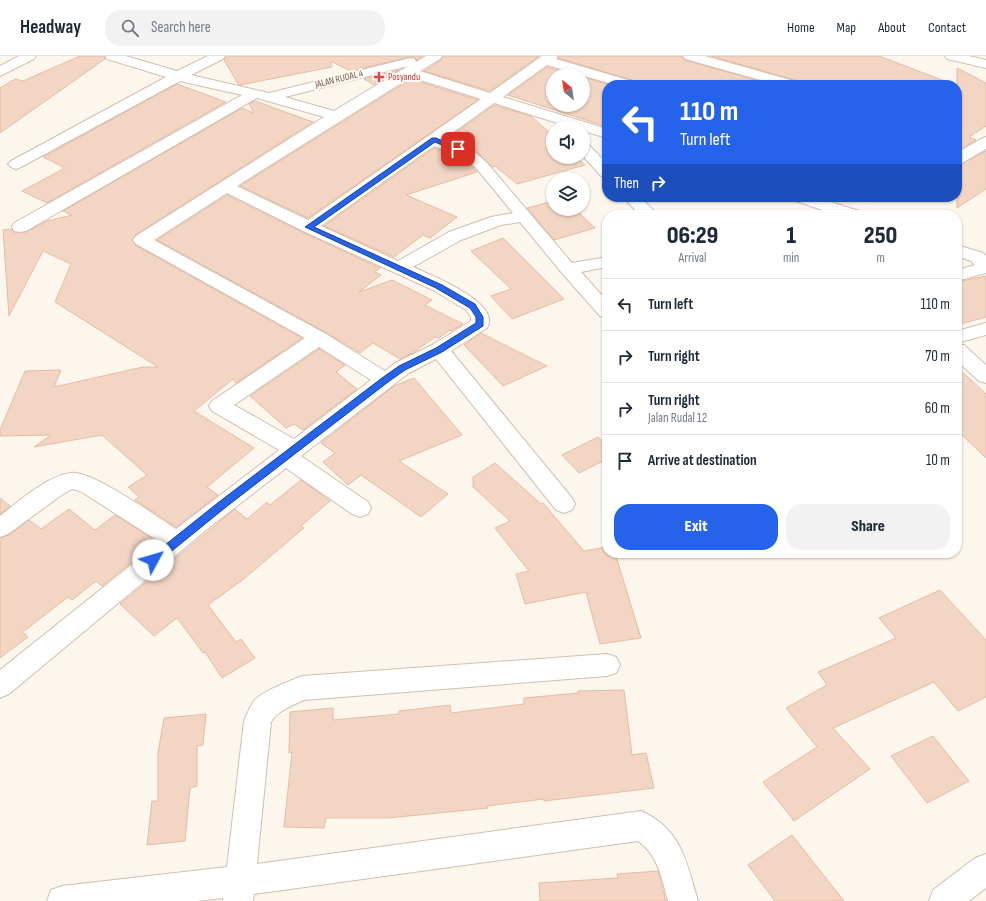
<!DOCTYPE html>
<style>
body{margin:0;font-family:"Sofia Sans Condensed",sans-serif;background:#f2f2f3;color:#1f2937;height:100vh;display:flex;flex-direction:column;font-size:15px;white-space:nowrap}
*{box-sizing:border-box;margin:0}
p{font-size:13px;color:#747a83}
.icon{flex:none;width:22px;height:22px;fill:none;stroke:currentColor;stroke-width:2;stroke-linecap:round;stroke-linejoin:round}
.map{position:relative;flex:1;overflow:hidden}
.drawer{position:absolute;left:602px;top:154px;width:360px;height:348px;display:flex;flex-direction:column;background:#fff;border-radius:16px;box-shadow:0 1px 3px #0004}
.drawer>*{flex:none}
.hud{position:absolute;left:602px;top:24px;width:360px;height:122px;border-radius:16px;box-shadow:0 1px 3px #0004;background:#2563eb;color:#fff;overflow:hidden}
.needle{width:26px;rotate:330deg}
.controls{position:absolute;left:546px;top:12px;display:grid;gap:8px}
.controls a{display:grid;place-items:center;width:44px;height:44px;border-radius:50%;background:#fff;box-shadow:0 1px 3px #0004;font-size:20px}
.pin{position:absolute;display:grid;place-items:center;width:34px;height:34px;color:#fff;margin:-17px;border-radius:8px;box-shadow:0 2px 6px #0006}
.me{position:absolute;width:44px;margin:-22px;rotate:51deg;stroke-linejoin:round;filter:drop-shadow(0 0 3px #0008)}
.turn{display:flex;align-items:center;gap:14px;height:84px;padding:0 12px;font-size:18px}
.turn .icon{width:52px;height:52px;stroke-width:2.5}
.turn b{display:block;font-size:28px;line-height:34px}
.then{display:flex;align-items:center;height:38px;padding:0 12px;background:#0003;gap:8px;font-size:15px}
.eta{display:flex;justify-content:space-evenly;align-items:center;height:68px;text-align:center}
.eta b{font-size:24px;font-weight:800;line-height:28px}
.primary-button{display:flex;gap:8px;margin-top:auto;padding:8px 12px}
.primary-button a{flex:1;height:46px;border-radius:16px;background:#2563eb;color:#fff;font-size:16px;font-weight:800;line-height:46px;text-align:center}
.primary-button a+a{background:#f2f2f3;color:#1f2937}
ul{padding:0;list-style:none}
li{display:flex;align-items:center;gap:12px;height:52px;padding:0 12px;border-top:1px solid #e0e1e3}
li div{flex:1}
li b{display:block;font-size:15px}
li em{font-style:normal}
header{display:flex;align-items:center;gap:24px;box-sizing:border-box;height:56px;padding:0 20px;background:#fff;border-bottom:1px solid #e0e1e3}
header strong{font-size:19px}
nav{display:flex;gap:22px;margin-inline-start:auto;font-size:14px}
.search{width:280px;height:36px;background:#f2f2f3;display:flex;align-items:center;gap:10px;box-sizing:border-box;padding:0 14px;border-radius:16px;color:#747a83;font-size:15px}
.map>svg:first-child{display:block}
.building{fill:#f3d5c3;stroke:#e6bba3}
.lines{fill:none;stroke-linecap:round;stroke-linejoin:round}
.street-casing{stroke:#d1beb0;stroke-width:2}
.secondary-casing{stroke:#d6c0b0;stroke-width:2}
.street{fill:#fff;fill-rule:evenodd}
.secondary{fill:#fff;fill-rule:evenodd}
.route{fill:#2563eb;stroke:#184099}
.health-dot{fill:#e0444e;stroke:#fffaf3;stroke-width:1.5}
.labels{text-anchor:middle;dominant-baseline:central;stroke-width:4;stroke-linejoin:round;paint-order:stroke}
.far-health-label{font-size:10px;fill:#be3a42;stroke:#fffaf3;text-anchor:start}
.far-street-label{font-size:10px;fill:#7a5c4d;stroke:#fffaf3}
</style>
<header>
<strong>Headway</strong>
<div class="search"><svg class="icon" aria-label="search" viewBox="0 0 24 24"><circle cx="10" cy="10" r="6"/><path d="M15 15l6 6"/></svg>Search here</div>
<nav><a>Home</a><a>Map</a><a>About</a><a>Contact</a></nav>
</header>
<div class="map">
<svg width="986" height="845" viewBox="0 0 986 845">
<rect width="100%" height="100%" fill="#fdf6ec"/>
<!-- building -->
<g class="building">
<polygon points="80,0 104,0 105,3 0,77 0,32 15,23 23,25"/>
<polygon points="226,0 423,0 417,4 415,2 410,1 350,15 331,5 332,11 240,29 238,28 224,4"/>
<polygon points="443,0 539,0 490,35 424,15 441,4"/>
<polygon points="559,0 682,0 685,4 772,29 638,29 635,25 558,2"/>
<polygon points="711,0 879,0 950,27 950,29 801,29 798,25"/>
<polygon points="547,11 576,19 553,19 553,49 583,49 583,21 610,29 607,29 607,71 508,39"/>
<polygon points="957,12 986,27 986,70 969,81 976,84 957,95"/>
<polygon points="399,14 374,29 364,23"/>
<polygon points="411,23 478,44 308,162 240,130"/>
<polygon points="177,28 226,46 47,147 22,135 65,112 43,101"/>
<polygon points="255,45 313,66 135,179 132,184 135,189 302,282 236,327 233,323 194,355 254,392 207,431 218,439 176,471 135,444 139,441 128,431 147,419 102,379 34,391 51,379 0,380 0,374 25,315 61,314 54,331 143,311 158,311 55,246 71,208 43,195 9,260 3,174 11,173 14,176 26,176 47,165 72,159 63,155 242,52 254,57 249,48"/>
<polygon points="494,49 531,60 553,80 553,101 576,101 585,109 517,128 495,110 492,111 477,96 447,83"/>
<polygon points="434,92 465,104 477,116 406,139 457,161 430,182 423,179 394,201 324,170"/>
<polygon points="986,95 986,133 957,152 957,110"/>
<polygon points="227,139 302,176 380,212 375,216 381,219 359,236 392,224 432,244 425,249 463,268 451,275 450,274 439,282 435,281 414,296 400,303 373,287 360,297 327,277 157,184"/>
<polygon points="553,145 553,153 575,153 595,172 554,184 527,152"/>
<polygon points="503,182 564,243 512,263 491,240 511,233 471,195"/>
<polygon points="986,220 986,261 957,269 957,226"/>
<polygon points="481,277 547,310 503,330 464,289"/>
<polygon points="319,293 345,309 336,316 357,333 303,374 294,368 286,372 250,340"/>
<polygon points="957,311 986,338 986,402 957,374"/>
<polygon points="414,322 462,379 399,405 448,438 421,461 361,419 348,429 323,406 335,397 321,387 394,330"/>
<polygon points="598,381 607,389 607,403 579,417 562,399"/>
<polygon points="495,407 541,448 543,447 584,495 607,491 607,497 615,497 641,582 600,588 586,536 525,548 516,518 529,515 495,472 510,465 473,431 473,421"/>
<polygon points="301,424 330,445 301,470 304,472 245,522 208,549 236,586 241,583 255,602 222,622 205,596 203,597 177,562 154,580 120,548 235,453 247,463 267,446 270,449"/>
<polygon points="0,442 10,450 0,458"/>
<polygon points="69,453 95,474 115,459 157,486 102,530 96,525 72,544 68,541 23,576 28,581 0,602 0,482 9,479 29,464 41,473"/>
<polygon points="940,534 986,584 986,641 958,655 934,626 833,672 870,713 794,765 763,726 817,691 786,652 827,629 818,616 896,582 879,562"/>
<polygon points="624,634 632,699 646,697 654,732 544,745 544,743 487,750 488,752 388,762 326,762 324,772 284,771 292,696 289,697 290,656 333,652 333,664 399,658 399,655 450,649 451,657 524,648 524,642 579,637 578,635"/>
<polygon points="206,658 203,689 197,690 197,730 190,732 185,785 147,789 152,745 158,745 158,697 164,662"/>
<polygon points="933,680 969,725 927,747 891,700"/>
<polygon points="792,779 844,845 775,845 748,809"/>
<polygon points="658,815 666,845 540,845 539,827 618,822 617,818"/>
</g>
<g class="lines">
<!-- street casing -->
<g class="street-casing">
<g id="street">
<path d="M105,0H126L177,15L208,0H225L223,3L191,19L269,37L410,2L415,3L416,6L426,0H442L440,3L420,15L490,37L542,0H558L556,3L635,26L637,29H615L547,9L503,41L607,73V82L583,75V71H570L494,47L444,83L476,97L487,107L572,207L607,201V211L581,216L607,245V262L600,260L562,217L520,166L501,169L461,184L413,211C430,219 503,247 487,272L451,295L572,442L575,448L572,454L564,457L556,454L436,303L409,317L301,400L368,446L371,452L368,458L360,461L352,458L286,412L206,474L9,638L0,642V614L160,486L80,435L72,433L63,438L8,478L0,481V460C19,445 47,420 71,417C91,414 156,460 176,473L279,394L212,355L209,350L212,345L305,282L136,188L133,184L136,180L324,61L257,42L26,175L20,176L14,175L12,171L14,167L242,39L180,25L21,111L16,113L11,111L8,108L11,105L166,21L107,3ZM408,10L334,55L285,41ZM411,21L481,43L308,164L237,130ZM434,90L466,103L477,113L513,157L491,161L449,176L398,205L321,170ZM227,137L303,175L433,234L466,254L471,261V265L432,289L395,307L385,315L326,278L154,184ZM319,291L371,324L294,383L234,349Z"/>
<polygon points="683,0 705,0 798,26 800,29 778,29 685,3"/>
<polygon points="986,81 986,93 962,107 957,109 957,97 981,83"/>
<polygon points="583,86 588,88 607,108 607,122 601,120 583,100"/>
<polygon points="623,141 640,141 658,159 640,159"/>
<polygon points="791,141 815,141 859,155 861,159 837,159 793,144"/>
<polygon points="957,189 983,197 986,200 986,217 957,225 957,214 975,209 971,205 957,200"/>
<polygon points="986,267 986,279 957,287 957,275"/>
<polygon points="957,288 964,289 986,309 986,327 979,325 957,305"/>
<path d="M607,598L616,601L620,609L616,617L607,620L304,644C293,649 277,655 271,666L257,808L641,755C681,772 687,807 698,845H668C662,823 658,799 638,785L254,838L253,845H223V842L197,845H47L51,834L62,830L227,811L244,665C247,659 250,650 254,645C262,635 290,625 302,620Z"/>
<polygon points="986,798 986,832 969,845 929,845 933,834 975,802"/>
</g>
</g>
<!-- secondary casing -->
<g class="secondary-casing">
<g id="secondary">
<polygon points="19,0 36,0 34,3 0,20 0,10"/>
<polygon points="945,0 969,0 986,4 986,12 947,3"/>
</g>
</g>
<!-- street -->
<use href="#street" class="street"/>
<!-- secondary -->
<use href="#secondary" class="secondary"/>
</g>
<!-- route -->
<polygon class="route" points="432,82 436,82 461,93 456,95 435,86 314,171 442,229 475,248 483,261 483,270 442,296 405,314 388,326 226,451 157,507 150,507 148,504 150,501 219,446 382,322 399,310 436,292 476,267 476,261 470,252 436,232 305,171"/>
<!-- markers -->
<path class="health-dot" d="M377 15h4v4h4v4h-4v4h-4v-4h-4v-4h4z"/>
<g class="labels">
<!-- far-health labels -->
<g class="far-health-label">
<text x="388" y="21">Posyandu</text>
</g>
<!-- far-street labels -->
<g class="far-street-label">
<text transform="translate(339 23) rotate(-14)">JALAN RUDAL 4</text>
</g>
</g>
</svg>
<div class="controls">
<a><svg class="needle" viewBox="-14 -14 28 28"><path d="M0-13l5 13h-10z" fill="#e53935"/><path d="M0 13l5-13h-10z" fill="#747a83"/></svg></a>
<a><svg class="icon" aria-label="sound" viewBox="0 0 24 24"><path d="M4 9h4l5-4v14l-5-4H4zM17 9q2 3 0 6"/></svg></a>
<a><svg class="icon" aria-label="layers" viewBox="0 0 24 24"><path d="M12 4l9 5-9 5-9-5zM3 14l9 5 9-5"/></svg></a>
</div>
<div class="pin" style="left:458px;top:93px;background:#d93025"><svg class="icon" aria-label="arrive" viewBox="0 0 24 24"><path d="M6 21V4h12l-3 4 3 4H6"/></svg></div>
<svg class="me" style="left:153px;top:504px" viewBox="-20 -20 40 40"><circle r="19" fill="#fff"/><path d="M0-13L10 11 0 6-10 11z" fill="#2563eb"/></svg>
<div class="hud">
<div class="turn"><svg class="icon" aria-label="left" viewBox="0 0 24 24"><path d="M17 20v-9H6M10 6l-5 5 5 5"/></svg><div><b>110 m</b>Turn left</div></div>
<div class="then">Then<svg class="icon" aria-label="right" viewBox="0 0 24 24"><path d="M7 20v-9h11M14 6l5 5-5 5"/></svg></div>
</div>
<section class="drawer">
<div class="eta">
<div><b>06:29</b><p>Arrival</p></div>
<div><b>1</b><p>min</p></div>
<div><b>250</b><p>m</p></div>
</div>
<ul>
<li><svg class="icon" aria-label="left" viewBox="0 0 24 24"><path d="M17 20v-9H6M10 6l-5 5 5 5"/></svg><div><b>Turn left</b></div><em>110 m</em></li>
<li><svg class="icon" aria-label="right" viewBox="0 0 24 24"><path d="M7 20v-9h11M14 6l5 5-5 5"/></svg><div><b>Turn right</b></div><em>70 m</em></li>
<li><svg class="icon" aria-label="right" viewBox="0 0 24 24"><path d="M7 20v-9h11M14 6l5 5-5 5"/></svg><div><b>Turn right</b><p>Jalan Rudal 12</p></div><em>60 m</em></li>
<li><svg class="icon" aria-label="arrive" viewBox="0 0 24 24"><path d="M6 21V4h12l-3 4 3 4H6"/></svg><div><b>Arrive at destination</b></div><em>10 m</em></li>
</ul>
<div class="primary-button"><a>Exit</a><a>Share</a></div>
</section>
</div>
